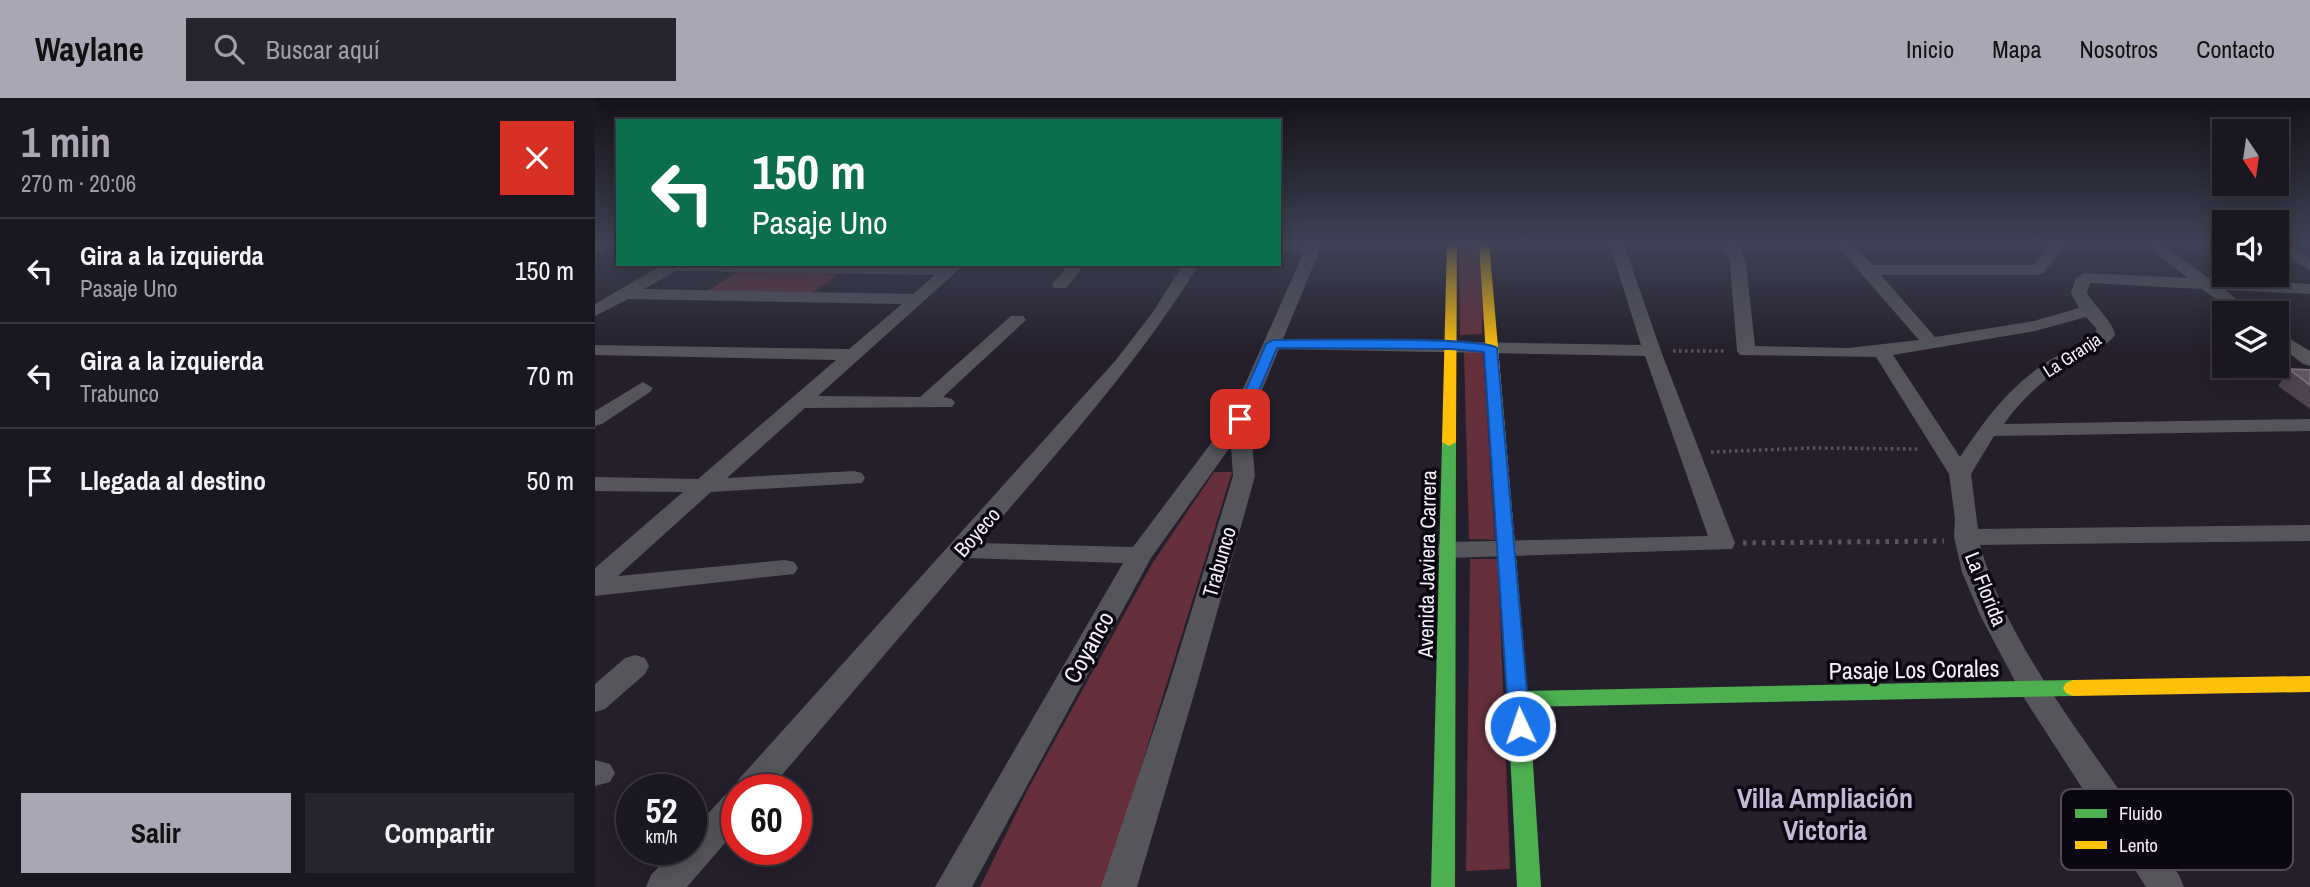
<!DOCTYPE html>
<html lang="es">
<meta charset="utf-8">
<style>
body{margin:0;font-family:"Archivo Narrow",sans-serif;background:#28242d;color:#f1f3f6;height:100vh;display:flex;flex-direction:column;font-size:26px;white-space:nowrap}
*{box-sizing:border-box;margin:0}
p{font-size:23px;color:#a09fa5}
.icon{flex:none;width:38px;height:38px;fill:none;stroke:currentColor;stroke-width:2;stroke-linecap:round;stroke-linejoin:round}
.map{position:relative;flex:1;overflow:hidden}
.drawer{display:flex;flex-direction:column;background:#1b1720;width:595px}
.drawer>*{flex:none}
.guide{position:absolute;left:21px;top:21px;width:665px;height:147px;border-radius:0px;box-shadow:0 4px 18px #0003,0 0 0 2px #39363e;background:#0b6e4f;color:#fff;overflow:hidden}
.needle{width:46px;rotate:167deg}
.tools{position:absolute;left:1617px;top:21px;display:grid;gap:14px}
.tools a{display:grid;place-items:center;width:77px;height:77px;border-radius:0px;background:#1b1720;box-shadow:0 4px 18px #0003,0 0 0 2px #39363e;font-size:35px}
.speed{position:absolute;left:21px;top:676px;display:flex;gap:14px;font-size:35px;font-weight:700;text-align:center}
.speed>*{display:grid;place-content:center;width:91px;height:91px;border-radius:50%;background:#1b1720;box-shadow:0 4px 18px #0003,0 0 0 2px #39363e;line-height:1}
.speed small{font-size:18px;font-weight:400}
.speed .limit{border:10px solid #d22;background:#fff;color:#111}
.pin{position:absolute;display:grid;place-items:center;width:60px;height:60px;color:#fff;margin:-30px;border-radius:14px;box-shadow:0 4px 10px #0006}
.me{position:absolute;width:77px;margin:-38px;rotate:357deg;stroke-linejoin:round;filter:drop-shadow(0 0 5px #0008)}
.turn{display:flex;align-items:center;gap:24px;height:147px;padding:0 21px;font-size:32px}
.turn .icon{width:91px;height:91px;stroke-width:2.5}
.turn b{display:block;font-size:49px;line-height:60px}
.round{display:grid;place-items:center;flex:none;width:74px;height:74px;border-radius:0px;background:#28242d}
.head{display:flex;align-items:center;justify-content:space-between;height:119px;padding:0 21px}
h1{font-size:42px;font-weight:700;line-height:52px;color:#aba6b4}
.button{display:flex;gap:14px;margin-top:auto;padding:14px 21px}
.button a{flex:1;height:80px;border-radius:0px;background:#aba6b4;color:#111;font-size:28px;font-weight:700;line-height:80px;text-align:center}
.button a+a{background:#28242d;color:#f1f3f6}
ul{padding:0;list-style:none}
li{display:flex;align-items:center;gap:21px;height:105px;padding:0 21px;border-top:2px solid #39363e}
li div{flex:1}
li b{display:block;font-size:26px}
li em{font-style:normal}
header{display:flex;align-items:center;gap:42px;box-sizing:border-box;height:98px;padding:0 35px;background:#aba6b4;color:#111}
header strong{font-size:33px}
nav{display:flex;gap:38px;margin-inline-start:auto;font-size:24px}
.search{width:490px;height:63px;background:#28242d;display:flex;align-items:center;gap:18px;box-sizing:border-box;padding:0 24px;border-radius:0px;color:#a09fa5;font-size:26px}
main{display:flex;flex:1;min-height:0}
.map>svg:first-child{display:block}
.green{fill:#642f3b}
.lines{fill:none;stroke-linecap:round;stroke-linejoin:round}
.path-far1{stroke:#57565b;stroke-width:3.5;stroke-dasharray:2.5 3.5;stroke-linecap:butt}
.path{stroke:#57565b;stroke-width:5;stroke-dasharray:3.5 6;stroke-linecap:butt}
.street{fill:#55555b;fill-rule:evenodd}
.fast{fill:#4caf50;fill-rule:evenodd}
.slow{fill:#ffc107;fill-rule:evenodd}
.wall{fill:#4f4251}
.building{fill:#615463;stroke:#786c7c;stroke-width:2}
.route{fill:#1a73e8;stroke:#114b97;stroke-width:2}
.labels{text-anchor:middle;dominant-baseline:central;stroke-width:7;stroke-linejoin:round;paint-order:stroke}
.far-street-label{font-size:18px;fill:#f4eefd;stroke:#0b0710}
.street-label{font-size:21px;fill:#f4eefd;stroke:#0b0710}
.near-street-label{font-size:24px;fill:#f4eefd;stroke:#0b0710}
.near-neighbourhood-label{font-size:28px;font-weight:bold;fill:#c3b8d5;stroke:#0b0710}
.key{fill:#0b0710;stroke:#514c57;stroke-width:2}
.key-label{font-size:19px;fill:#f4eefd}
</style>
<header>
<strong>Waylane</strong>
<div class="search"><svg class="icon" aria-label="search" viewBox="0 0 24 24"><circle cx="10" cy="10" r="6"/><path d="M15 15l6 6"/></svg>Buscar aquí</div>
<nav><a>Inicio</a><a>Mapa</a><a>Nosotros</a><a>Contacto</a></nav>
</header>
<main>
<section class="drawer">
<div class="head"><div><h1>1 min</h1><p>270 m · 20:06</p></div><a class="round" style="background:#d93025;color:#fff"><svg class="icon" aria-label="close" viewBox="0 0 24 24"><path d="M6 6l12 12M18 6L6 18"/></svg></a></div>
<ul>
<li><svg class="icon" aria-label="left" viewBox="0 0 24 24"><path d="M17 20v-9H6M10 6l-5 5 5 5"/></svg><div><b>Gira a la izquierda</b><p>Pasaje Uno</p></div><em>150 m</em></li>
<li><svg class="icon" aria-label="left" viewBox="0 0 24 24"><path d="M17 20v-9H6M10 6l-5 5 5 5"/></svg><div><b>Gira a la izquierda</b><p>Trabunco</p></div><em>70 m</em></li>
<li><svg class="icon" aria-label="arrive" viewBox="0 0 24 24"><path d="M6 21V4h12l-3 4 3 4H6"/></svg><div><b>Llegada al destino</b></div><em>50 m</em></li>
</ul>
<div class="button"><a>Salir</a><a>Compartir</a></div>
</section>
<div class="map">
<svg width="1715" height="789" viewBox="0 0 1715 789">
<rect width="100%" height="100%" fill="#241f2b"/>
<!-- green -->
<g class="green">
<polygon points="864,144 884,144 888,200 887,236 865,237"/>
<polygon points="145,172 245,174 216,196 111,194"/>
<polygon points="869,254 888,254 900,442 874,441"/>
<polygon points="619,374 637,374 509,789 385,789 433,691 557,466"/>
<polygon points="875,461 903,461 915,771 871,773"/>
</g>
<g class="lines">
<!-- path-far1 -->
<g class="path-far1">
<polyline points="1078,253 1132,253"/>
<polyline points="1116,354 1217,350 1324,351"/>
</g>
<!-- path -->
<polyline class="path" points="1148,445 1349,443"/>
<!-- street -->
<g class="street">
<polygon points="6,144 23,144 23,146 0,156 0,146"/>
<path d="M714,144H728L688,241L1046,247L1014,144H1028L1066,253L1140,445L1137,451L853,460L844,458L841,452L844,446L853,444L1113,438L1050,258L684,251L655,321L660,378L602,586L542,789H506L574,586L638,378L636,348L556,460L377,789H340L528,465L372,460L175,691H142V731L92,789H51L56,777L81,751H96V734L130,697L140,693L144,681L520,263L558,214L588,166H604C542,268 462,354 385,445L538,449L635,320L709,154L684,153V145Z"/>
<path d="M1129,144H1143L1151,166L1160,248L1253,250L1324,242L1239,144H1254L1278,167H1438L1459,144H1474L1448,175L1442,177H1286L1340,239L1439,223L1484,210L1476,195L1481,180L1489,175L1593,180L1547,144H1563L1615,181L1715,186V196L1630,192L1659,215H1640L1607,191L1495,185L1492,195C1500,209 1518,223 1520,237C1506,255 1482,260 1464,272C1443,286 1424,305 1409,326L1715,321V333L1399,338L1376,376L1383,431L1715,427V443L1385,447C1405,520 1448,583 1491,645C1522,689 1553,733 1584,777L1589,789H1551L1429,600L1386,519L1367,474L1359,439L1360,421L1354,376L1281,259L1145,257L1142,253L1135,166ZM1491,219L1501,230L1502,236C1486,249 1466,254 1449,266C1413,290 1388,324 1365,359L1298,257L1440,233Z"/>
<polygon points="1682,144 1687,144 1715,160 1715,172 1682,153"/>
<path d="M69,166H370L223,298L325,299L416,218H428L431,222L348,299L357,301L360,305L357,309L210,310L132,380L259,373L267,375L270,380L267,385L116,394L23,478L190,462L199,464L203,470L199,476L0,498V470L88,394L0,393V379L103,381L241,262L0,257V247L254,251L307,206L33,201L0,218V206ZM81,173L340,177L318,196L49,191Z"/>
<polygon points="474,166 490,166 471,190 459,190 457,187"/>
<polygon points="1682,233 1715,253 1715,268 1708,266 1682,246"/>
<polygon points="48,284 58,290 55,294 7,326 0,328 0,313"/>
<polygon points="40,557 50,560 54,568 50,576 10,611 0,614 0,586 30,560"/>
<polygon points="0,662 15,666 20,675 15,684 0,688"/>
</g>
<!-- fast -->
<g class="fast">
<polygon points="854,340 861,344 860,789 836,789 847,344"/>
<polygon points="1478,582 1485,585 1488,590 1485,595 1478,598 923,609 916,607 913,601 916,595 923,593"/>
<polygon points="925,626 932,629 936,635 946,789 922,789 914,635 918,629"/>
</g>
<!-- slow -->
<g class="slow">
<polygon points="852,144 862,144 861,344 854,348 847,344"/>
<polygon points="884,144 894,144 936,635 932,641 925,644 918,641 914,635"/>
<polygon points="1715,578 1715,594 1478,598 1471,595 1468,590 1471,585 1478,582"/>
</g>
</g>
<!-- wall -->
<polygon class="wall" points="1694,271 1715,272 1715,311 1683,288"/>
<!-- building -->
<polygon class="building" points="1694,271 1715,272 1715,287"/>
<!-- sky -->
<linearGradient id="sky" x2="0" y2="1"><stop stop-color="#141118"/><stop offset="0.57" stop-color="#3f4255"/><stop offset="1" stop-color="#3f4255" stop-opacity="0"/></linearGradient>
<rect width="1715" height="254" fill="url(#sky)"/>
<!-- route -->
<path class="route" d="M678,242C710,242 886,238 902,250L935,628L932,634L925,636L917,634L914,628L889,254L856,251L682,250L652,321L650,324H640L638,321L671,246Z"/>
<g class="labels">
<!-- far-street labels -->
<g class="far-street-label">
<text transform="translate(1477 257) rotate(-33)">La Granja</text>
</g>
<!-- street labels -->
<g class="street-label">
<text transform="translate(382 434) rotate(-49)">Boyeco</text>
<text transform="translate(624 464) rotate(-74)">Trabunco</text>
<text transform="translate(832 466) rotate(-89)">Avenida Javiera Carrera</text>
<text transform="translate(1391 491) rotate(68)">La Florida</text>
</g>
<!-- near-street labels -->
<g class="near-street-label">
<text transform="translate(493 549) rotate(-61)">Coyanco</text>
<text transform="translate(1319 571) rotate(-1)">Pasaje Los Corales</text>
</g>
<!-- near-neighbourhood labels -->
<g class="near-neighbourhood-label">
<text x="1230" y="700">Villa Ampliación<tspan x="1230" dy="32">Victoria</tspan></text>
</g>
</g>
<!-- legend -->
<rect x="1466" y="691" width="232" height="81" rx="10" class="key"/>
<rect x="1480" y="711" width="32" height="9" fill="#4caf50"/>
<rect x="1480" y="743" width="32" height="8" fill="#ffc107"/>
<g class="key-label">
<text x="1524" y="722">Fluido</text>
<text x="1524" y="754">Lento</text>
</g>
</svg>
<div class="tools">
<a><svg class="needle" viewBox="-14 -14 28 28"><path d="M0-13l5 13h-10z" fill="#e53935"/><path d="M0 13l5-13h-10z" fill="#a09fa5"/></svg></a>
<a><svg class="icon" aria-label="sound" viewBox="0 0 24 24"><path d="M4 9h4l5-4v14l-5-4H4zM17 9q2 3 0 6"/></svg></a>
<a><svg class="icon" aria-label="layers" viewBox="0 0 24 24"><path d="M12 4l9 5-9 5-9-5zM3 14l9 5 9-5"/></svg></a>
</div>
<div class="speed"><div>52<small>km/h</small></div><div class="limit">60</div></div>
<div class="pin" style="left:645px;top:321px;background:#d93025"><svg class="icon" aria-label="arrive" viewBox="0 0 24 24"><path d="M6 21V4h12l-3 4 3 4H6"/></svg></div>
<svg class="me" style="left:925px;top:628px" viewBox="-20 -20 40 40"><circle r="17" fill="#1a73e8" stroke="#fff" stroke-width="3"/><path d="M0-11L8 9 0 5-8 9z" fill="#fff"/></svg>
<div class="guide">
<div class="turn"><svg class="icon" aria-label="left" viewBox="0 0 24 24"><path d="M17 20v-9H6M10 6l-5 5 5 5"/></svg><div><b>150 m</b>Pasaje Uno</div></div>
</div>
</div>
</main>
